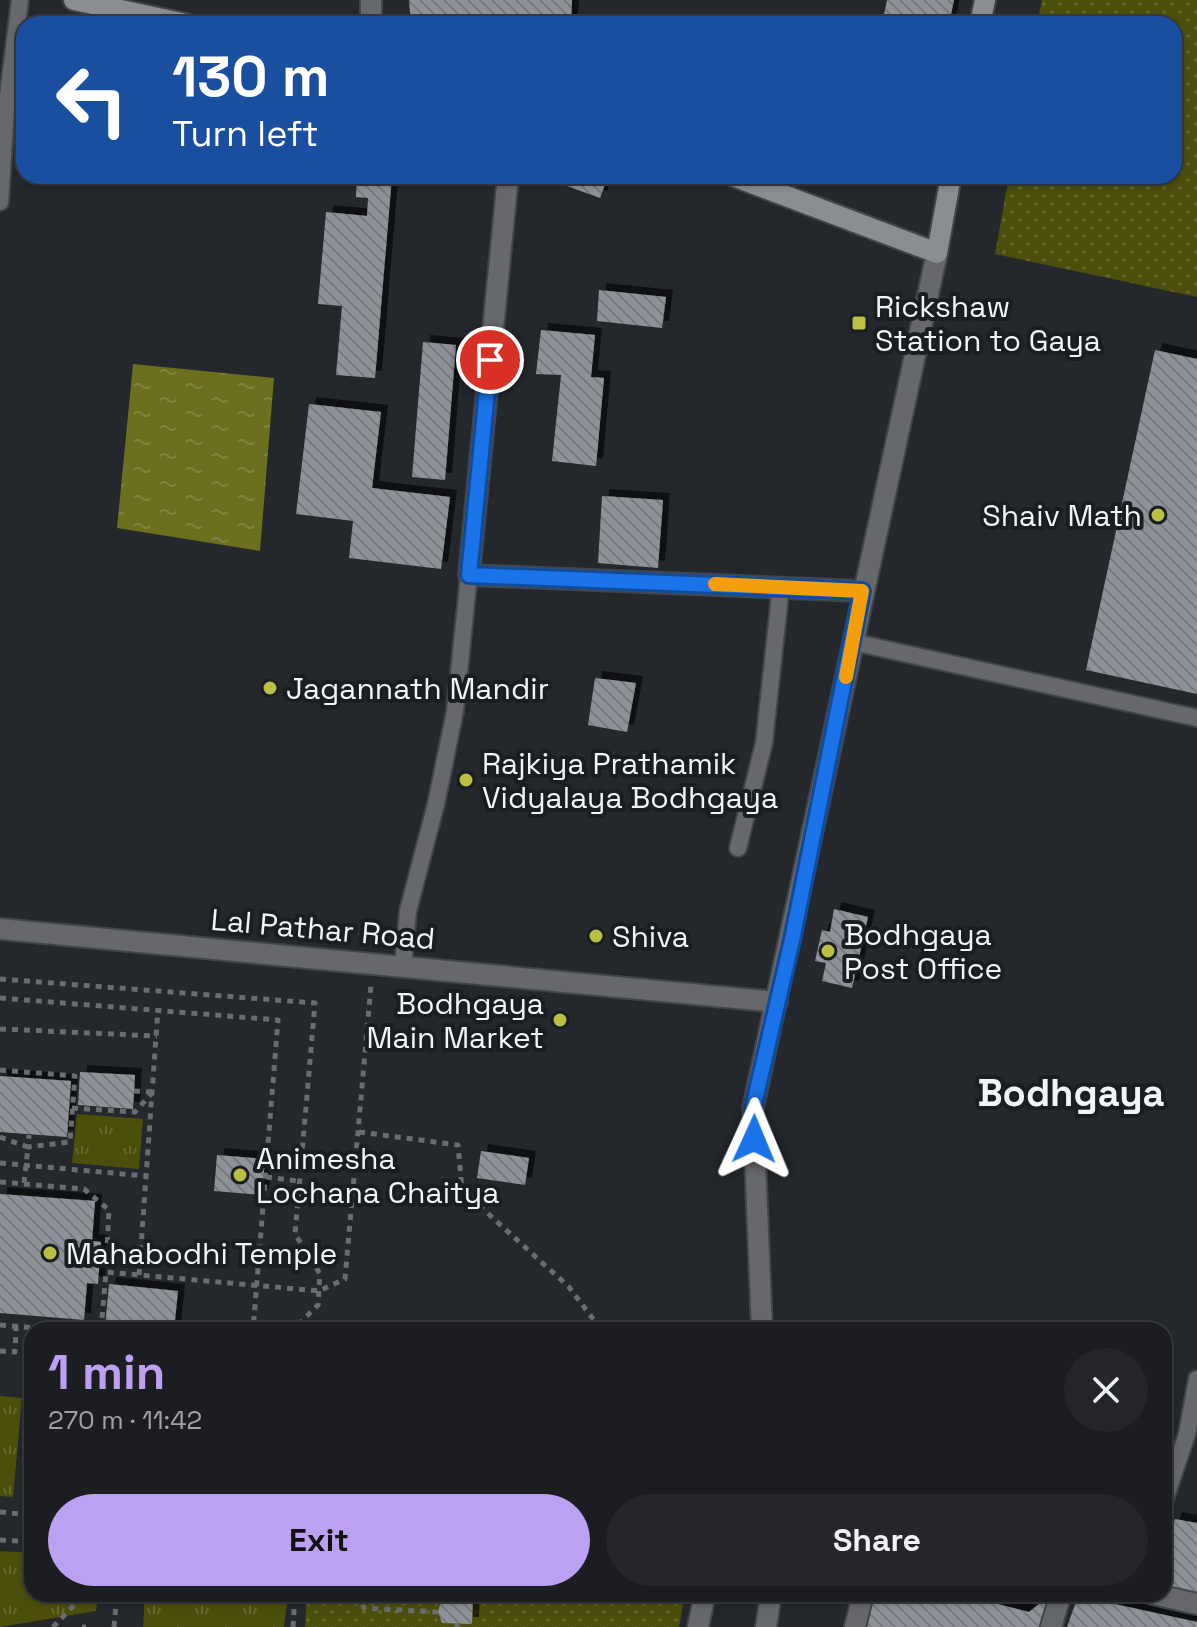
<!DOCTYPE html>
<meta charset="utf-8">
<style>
body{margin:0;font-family:"Space Grotesk",sans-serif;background:#24262a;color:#f1f3f6;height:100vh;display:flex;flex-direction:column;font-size:30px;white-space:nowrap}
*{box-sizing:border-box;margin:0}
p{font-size:26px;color:#a0a2a5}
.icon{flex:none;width:44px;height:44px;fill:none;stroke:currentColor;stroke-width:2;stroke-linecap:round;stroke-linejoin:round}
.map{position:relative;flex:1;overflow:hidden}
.details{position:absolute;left:24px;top:1322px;width:1148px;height:280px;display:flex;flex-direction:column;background:#1b1d21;border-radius:24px;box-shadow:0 2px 6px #0004,0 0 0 2px #393b3f}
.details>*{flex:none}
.guide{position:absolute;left:16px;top:16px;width:1166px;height:168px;border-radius:24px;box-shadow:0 2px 6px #0004,0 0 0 2px #393b3f;background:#1a4fa0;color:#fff;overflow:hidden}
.pin{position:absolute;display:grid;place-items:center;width:68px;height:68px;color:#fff;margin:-34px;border:4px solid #fff;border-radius:50%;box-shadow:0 2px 8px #0007}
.me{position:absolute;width:88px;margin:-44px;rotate:1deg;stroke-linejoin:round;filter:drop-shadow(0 0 6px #0008)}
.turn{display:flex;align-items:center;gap:28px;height:168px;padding:0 24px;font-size:36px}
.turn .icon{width:104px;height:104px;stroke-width:2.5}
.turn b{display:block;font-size:56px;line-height:68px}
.round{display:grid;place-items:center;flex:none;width:84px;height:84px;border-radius:42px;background:#24262a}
.headline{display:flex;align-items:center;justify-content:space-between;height:136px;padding:0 24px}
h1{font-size:48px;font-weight:800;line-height:60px;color:#bca0f2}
.cta{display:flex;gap:16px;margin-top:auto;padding:16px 24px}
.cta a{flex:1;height:92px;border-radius:48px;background:#bca0f2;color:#111;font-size:32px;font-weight:800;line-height:92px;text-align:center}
.cta a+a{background:#24262a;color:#f1f3f6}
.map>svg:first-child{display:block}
.grass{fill:url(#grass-tufts)}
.park{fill:url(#park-dots)}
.water{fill:url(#water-ripples)}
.building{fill:url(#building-back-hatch);filter:url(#shadow)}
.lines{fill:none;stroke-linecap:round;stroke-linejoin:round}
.lane-casing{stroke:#414449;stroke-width:20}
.street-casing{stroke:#414449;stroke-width:24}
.secondary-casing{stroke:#414449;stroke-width:24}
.path{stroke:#696c70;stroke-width:5;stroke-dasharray:6 6;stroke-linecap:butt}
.lane{stroke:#66686b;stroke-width:16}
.street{stroke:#66686b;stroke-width:20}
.secondary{stroke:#8a8d91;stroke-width:20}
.route-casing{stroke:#114b97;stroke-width:20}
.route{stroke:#1a73e8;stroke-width:14}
.slow{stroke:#f59e0b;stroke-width:14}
.poi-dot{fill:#bbc045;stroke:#1a1e22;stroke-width:3}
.labels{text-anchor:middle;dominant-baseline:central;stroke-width:8;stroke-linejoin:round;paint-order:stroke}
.poi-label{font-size:30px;fill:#f2f4f8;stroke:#1a1e22;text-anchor:start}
.street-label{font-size:30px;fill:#f2f4f8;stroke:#1a1e22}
.district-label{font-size:38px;font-weight:bold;fill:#f2f4f8;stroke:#1a1e22}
</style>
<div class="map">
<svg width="1197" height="1627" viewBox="0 0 1197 1627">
<defs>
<pattern id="grass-tufts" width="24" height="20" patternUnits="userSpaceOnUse" patternTransform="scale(2)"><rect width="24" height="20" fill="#4c4e0c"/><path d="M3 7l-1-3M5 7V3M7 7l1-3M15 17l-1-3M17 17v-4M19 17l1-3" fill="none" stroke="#666830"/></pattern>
<pattern id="park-dots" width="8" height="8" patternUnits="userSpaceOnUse" patternTransform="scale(2)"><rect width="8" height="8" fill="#4c4e0c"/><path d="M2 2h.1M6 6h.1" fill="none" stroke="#666830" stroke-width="1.8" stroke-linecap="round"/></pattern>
<pattern id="water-ripples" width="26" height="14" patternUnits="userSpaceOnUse" patternTransform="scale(2)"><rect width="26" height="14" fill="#6c6f1d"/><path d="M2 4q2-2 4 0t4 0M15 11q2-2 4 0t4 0" fill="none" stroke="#81843f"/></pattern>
<pattern id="building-back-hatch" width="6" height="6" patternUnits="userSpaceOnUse" patternTransform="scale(2)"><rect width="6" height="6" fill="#8f9399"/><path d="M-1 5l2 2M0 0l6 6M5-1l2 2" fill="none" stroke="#76797d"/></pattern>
<filter id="shadow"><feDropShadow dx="7" dy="-7" stdDeviation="0" flood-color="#0009"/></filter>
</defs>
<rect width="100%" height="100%" fill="#24272c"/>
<!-- grass -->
<g class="grass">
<polygon points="77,1114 143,1119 139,1169 72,1163"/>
<polygon points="0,1396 22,1398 13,1497 0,1496"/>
<polygon points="0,1551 32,1553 32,1594 98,1594 96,1611 0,1627"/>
<polygon points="145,1594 288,1594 284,1627 143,1627"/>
</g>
<!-- park -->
<g class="park">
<polygon points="1042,0 1197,0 1197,297 995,254 1009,176 1174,176 1174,24 1037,24"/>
<polygon points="307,1594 685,1594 679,1627 305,1627"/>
</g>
<!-- water -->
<polygon class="water" points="133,364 274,378 260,551 117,528"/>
<!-- building -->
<g class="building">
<polygon points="409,0 572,0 571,24 411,24"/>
<polygon points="887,0 954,0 949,24 882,24"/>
<polygon points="357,176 392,176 375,378 336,375 342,306 318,304 326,212 367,216 368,198 356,197"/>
<polygon points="608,176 600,198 542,177 542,176"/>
<polygon points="599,290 666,297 662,328 597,321"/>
<polygon points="541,330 595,335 591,377 604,378 596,466 552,461 561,375 536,374"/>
<polygon points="423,342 456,345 445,480 412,477"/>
<polygon points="1155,350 1197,359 1197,694 1086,670"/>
<polygon points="309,404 381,412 372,488 450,497 441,569 349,558 353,521 296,514"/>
<polygon points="602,496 663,500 658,568 598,563"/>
<polygon points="595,678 636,683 627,732 588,725"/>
<polygon points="834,909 868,917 852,988 822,981 826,963 815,961 822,930 830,932"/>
<polygon points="80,1072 135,1075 133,1109 78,1105"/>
<polygon points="0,1076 71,1081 67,1137 0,1132"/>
<polygon points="481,1151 529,1158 525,1185 477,1178"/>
<polygon points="217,1155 265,1159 262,1195 214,1191"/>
<polygon points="0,1194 95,1201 92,1241 101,1242 98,1284 87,1283 84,1320 0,1313"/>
<polygon points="109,1284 178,1291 174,1330 105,1327"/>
<polygon points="1175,1519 1197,1523 1197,1593 1164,1586 1164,1551"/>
<polygon points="443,1594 473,1594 472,1624 442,1623 438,1612"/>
<polygon points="873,1594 986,1594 986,1601 1029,1612 1049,1596 1039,1627 865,1627"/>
<polygon points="1078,1596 1197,1622 1197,1627 1067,1627"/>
</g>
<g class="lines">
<!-- lane casing -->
<g class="lane-casing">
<g id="lane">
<polyline points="0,202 6,111 20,0"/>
<polyline points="853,642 1197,718"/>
<polyline points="738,848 764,743 781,586"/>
<polyline points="403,966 408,911 436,804 455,711 469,575"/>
<polyline points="1164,1502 1187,1434 1197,1379"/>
</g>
</g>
<!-- street casing -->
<g class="street-casing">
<g id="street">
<polyline points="371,0 371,24"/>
<polyline points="508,176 469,575 862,591"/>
<polyline points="0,929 777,1002"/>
<polyline points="762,1330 753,1108 937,253"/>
<polyline points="1153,1594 1197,1604"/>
<polyline points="698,1627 705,1594"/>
<polyline points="766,1627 771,1594"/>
<polyline points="855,1627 863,1594"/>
<polyline points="1051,1627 1061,1594"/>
</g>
</g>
<!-- secondary casing -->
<g class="secondary-casing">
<g id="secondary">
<polyline points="74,0 186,24"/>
<polyline points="980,24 985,0"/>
<polyline points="733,176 937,253 951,176"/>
</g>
</g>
<!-- path -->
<g class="path">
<polyline points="0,979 315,1003 295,1234 320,1274 318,1305 293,1330"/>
<polyline points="0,998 278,1020 253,1330"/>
<polyline points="0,1029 157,1036"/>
<polyline points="0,1070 75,1076 70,1142 28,1147 29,1135"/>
<polyline points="134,1091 153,1092"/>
<polyline points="72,1108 135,1112 152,1093"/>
<polyline points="359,1132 458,1145 462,1190 569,1287 596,1323"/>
<polyline points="0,1137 28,1147 24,1183"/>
<polyline points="0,1163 146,1176"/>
<polyline points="266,1177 298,1181"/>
<polyline points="0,1182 84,1189 109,1210 106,1272"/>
<polyline points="139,1275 158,1009"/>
<polyline points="0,1325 59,1330"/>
<polyline points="101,1330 106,1272 319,1291 345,1279 371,985"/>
<polyline points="0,1351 15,1352 16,1326"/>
<polyline points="0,1512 32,1515"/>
<polyline points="0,1540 32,1542"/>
<polyline points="357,1594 364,1608 438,1612"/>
<polyline points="53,1627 85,1594"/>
<polyline points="82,1627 86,1627"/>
<polyline points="114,1627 117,1594"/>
<polyline points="293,1627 295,1594"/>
<polyline points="457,1627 457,1623"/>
</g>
<!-- lane -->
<use href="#lane" class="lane"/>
<!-- street -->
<use href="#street" class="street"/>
<!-- secondary -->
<use href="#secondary" class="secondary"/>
</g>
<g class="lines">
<!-- route casing -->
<g class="route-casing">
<polyline id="route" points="490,360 469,575 862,591 792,940 753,1108 754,1139"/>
</g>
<!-- route -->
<use href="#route" class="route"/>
<!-- slow -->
<polyline class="slow" points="715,584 862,591 846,677"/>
</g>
<!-- markers -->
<g class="poi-dot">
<rect x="851" y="315" width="16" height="16" rx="4"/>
<circle cx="1158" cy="515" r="8"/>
<circle cx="270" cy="688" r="8"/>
<circle cx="466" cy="780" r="8"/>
<circle cx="596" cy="936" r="8"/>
<circle cx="828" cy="951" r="8"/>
<circle cx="560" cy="1020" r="8"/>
<circle cx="240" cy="1175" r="8"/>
<circle cx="50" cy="1253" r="8"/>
</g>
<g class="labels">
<!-- poi labels -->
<g class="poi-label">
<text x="875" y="306">Rickshaw<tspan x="875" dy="34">Station to Gaya</tspan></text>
<text x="1142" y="515" text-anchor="end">Shaiv Math</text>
<text x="286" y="688">Jagannath Mandir</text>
<text x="482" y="763">Rajkiya Prathamik<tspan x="482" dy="34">Vidyalaya Bodhgaya</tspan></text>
<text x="844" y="934">Bodhgaya<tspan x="844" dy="34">Post Office</tspan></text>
<text x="612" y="936">Shiva</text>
<text x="544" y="1003" text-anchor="end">Bodhgaya<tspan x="544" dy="34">Main Market</tspan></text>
<text x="256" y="1158">Animesha<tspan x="256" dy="34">Lochana Chaitya</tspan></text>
<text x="66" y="1253">Mahabodhi Temple</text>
</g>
<!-- street labels -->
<g class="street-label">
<text transform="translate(323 929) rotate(5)">Lal Pathar Road</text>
</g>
<!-- district labels -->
<g class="district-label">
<text x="1071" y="1093">Bodhgaya</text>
</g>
</g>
</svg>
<div class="pin" style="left:490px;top:360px;background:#d93025"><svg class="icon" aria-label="arrive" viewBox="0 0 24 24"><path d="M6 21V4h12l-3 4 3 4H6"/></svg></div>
<svg class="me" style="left:754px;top:1139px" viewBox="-20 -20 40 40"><path d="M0-17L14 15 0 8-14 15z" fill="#1a73e8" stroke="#fff" stroke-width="4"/></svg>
<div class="guide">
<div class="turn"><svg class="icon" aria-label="left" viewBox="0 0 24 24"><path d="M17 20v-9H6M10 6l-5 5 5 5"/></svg><div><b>130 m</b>Turn left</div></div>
</div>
<section class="details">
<div class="headline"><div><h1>1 min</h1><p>270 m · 11:42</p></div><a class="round"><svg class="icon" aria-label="close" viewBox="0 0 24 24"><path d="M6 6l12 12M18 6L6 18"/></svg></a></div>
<div class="cta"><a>Exit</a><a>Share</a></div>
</section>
</div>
